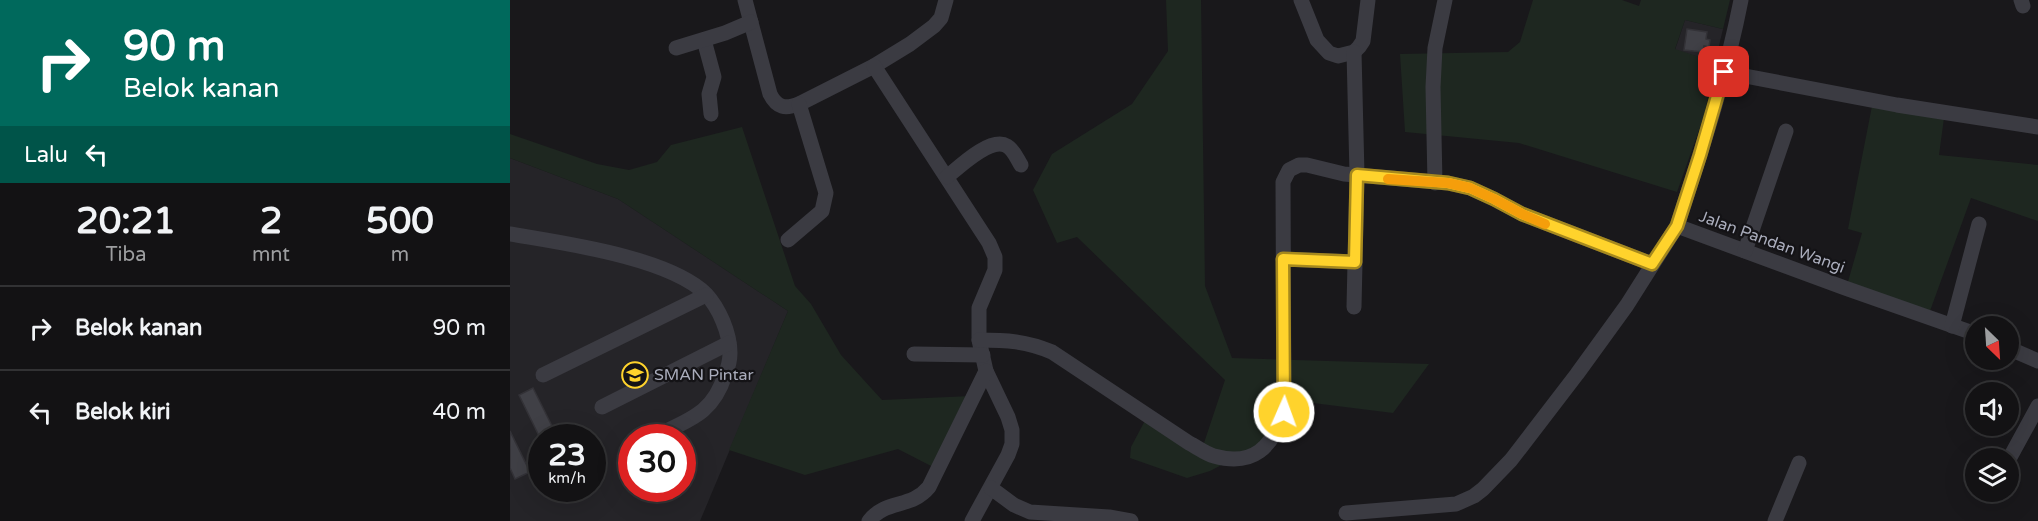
<!DOCTYPE html>
<html lang="id">
<style>
body{margin:0;font-family:"Varela Round",sans-serif;background:#1c1b1d;color:#f1f3f6;height:100vh;display:flex;flex-direction:column;font-size:22px;white-space:nowrap}
*{box-sizing:border-box;margin:0}
p{font-size:20px;color:#9d9ea0}
.icon{flex:none;width:33px;height:33px;fill:none;stroke:currentColor;stroke-width:2;stroke-linecap:round;stroke-linejoin:round}
.map{position:relative;flex:1;overflow:hidden}
.side{display:flex;flex-direction:column;background:#131214;width:510px}
.side>*{flex:none}
.guide{background:#00695c;color:#fff;overflow:hidden}
.needle{width:39px;rotate:155deg}
.buttons{position:absolute;left:1455px;top:316px;display:grid;gap:12px}
.buttons a{display:grid;place-items:center;width:54px;height:54px;border-radius:50%;background:#131214;box-shadow:0 6px 24px #0002,0 0 0 2px #323234;font-size:30px}
.speed{position:absolute;left:18px;top:424px;display:flex;gap:12px;font-size:30px;font-weight:700;text-align:center}
.speed>*{display:grid;place-content:center;width:78px;height:78px;border-radius:50%;background:#131214;box-shadow:0 6px 24px #0002,0 0 0 2px #323234;line-height:1}
.speed small{font-size:15px;font-weight:400}
.speed .limit{border:9px solid #d22;background:#fff;color:#111}
.pin{position:absolute;display:grid;place-items:center;width:51px;height:51px;color:#fff;margin:-26px;border-radius:12px;box-shadow:0 3px 9px #0006}
.me{position:absolute;width:66px;margin:-33px;rotate:2deg;stroke-linejoin:round;filter:drop-shadow(0 0 4px #0008)}
.turn{display:flex;align-items:center;gap:21px;height:126px;padding:0 24px;font-size:27px}
.turn .icon{width:78px;height:78px;stroke-width:2.5}
.turn b{display:block;font-size:42px;line-height:51px}
.then{display:flex;align-items:center;height:57px;padding:0 24px;background:#0003;gap:12px;font-size:22px}
.eta{display:flex;justify-content:space-evenly;align-items:center;height:102px;text-align:center}
.eta b{font-size:36px;font-weight:700;line-height:42px}
ul{padding:0;list-style:none}
li{display:flex;align-items:center;gap:18px;height:84px;padding:0 24px;border-top:2px solid #323234}
li div{flex:1}
li b{display:block;font-size:22px}
li em{font-style:normal}
main{display:flex;flex:1;min-height:0}
.map>svg:first-child{display:block}
.built{fill:#252428;fill-rule:evenodd}
.green{fill:#1e2720}
.building{fill:#404046;stroke:#333237;stroke-width:1.5}
.lines{fill:none;stroke-linecap:round;stroke-linejoin:round}
.minor{stroke:#3b3b42;stroke-width:15}
.route-casing{stroke:#a6891d;stroke-width:15}
.route{stroke:#ffd32c;stroke-width:10}
.slow{stroke:#f59e0b;stroke-width:10}
.labels{text-anchor:middle;dominant-baseline:central;stroke-width:4.5;stroke-linejoin:round;paint-order:stroke}
.street-label{font-size:16px;fill:#aaadbc;stroke:#141316}
.poi-label{font-size:16px;fill:#aaadbc;stroke:#141316;text-anchor:start}
</style>
<main>
<section class="side">
<div class="guide">
<div class="turn"><svg class="icon" aria-label="right" viewBox="0 0 24 24"><path d="M7 20v-9h11M14 6l5 5-5 5"/></svg><div><b>90 m</b>Belok kanan</div></div>
<div class="then">Lalu<svg class="icon" aria-label="left" viewBox="0 0 24 24"><path d="M17 20v-9H6M10 6l-5 5 5 5"/></svg></div>
</div>
<div class="eta">
<div><b>20:21</b><p>Tiba</p></div>
<div><b>2</b><p>mnt</p></div>
<div><b>500</b><p>m</p></div>
</div>
<ul>
<li><svg class="icon" aria-label="right" viewBox="0 0 24 24"><path d="M7 20v-9h11M14 6l5 5-5 5"/></svg><div><b>Belok kanan</b></div><em>90 m</em></li>
<li><svg class="icon" aria-label="left" viewBox="0 0 24 24"><path d="M17 20v-9H6M10 6l-5 5 5 5"/></svg><div><b>Belok kiri</b></div><em>40 m</em></li>
</ul>
</section>
<div class="map">
<svg width="1528" height="521" viewBox="0 0 1528 521">
<rect width="100%" height="100%" fill="#19181b"/>
<!-- built -->
<g class="built">
<polygon points="1175,20 1213,29 1205,62 1165,50"/>
<path d="M0,158L108,199L278,311L190,521H0ZM32,438H82V489H32ZM122,438H172V489H122Z"/>
</g>
<!-- green -->
<g class="green">
<polygon points="656,0 691,0 695,286 722,358 919,364 883,413 771,399 764,431 750,445 700,471 677,478 620,458 621,447 639,413 693,446 715,380 567,237 547,243 523,190 542,154 622,104 658,51"/>
<polygon points="1023,0 1112,0 1129,6 1131,0 1220,0 1213,29 1175,20 1165,49 1205,62 1194,116 1167,192 1009,143 895,132 890,54 998,52 1010,42"/>
<polygon points="1362,106 1434,118 1429,155 1528,165 1528,221 1461,198 1420,311 1337,285 1352,233 1338,229"/>
<polygon points="232,127 285,286 301,304 331,355 372,400 461,396 423,467 388,449 295,475 219,450 278,311 108,199 0,158 0,134 87,164 119,170 147,162 161,145"/>
</g>
<!-- building -->
<g class="building">
<polygon points="1177,29 1197,32 1196,39 1200,40 1199,47 1194,46 1193,52 1174,50"/>
<polygon points="23,388 48,438 32,438 32,442 9,395"/>
<polygon points="0,431 20,472 5,479 0,468"/>
</g>
<g class="lines">
<!-- minor -->
<g class="minor">
<path d="M235,0L260,94C267,108 275,109 289,104L364,66L400,44L424,26L431,18L436,0"/>
<polyline points="791,0 807,40 819,53 828,56 844,52 849,47 853,41 858,0"/>
<path d="M1231,0C1216,77 1191,152 1167,226L1335,288L1466,334"/>
<polyline points="1511,0 1513,6"/>
<polyline points="194,40 204,77 199,94 201,114"/>
<polyline points="166,48 215,33 241,22"/>
<polyline points="844,52 847,175 844,307"/>
<polyline points="364,66 479,243 485,257 485,270 469,308 469,340 476,371 498,417 502,430 502,444 498,455 462,521"/>
<polyline points="1214,72 1387,105 1528,127"/>
<path d="M437,177C449,167 481,136 497,146C504,150 507,159 511,165"/>
<polyline points="925,183 923,87 925,48 935,0"/>
<path d="M0,234C52,243 158,257 196,294C209,308 220,333 220,353C220,360 218,368 215,375C202,416 177,420 142,438"/>
<polyline points="278,240 312,211 316,193 289,104"/>
<polyline points="1235,251 1276,131"/>
<polyline points="773,259 845,262"/>
<polyline points="1442,326 1469,224"/>
<path d="M469,340C496,340 516,341 542,352L679,443C687,447 696,454 704,456C744,467 762,447 774,412L773,182L779,170L789,165H797L834,174L938,183L960,188L984,199L1012,214L1142,264"/>
<polyline points="1498,348 1528,361"/>
<polyline points="404,354 473,355"/>
<polyline points="33,375 196,295"/>
<polyline points="92,407 219,343"/>
<polyline points="1498,461 1528,406"/>
<polyline points="481,488 504,505 520,512 599,517 621,521"/>
<polyline points="836,513 946,504 964,496 973,489 1001,460 1067,374 1117,305 1167,226"/>
<path d="M359,521C376,499 401,509 419,487L476,371"/>
<polyline points="1265,521 1289,463"/>
</g>
</g>
<g class="lines">
<!-- route casing -->
<g class="route-casing">
<polyline id="route" points="774,412 773,259 845,262 847,175 938,183 960,188 984,199 1012,214 1142,264 1167,226 1190,155 1214,72"/>
</g>
<!-- route -->
<use href="#route" class="route"/>
<!-- slow -->
<polyline class="slow" points="878,179 938,183 960,188 984,199 1012,214 1035,224"/>
</g>
<!-- icons -->
<defs>
<g id="school-ring" transform="scale(1.35)"><circle r="9.5" fill="#141316" stroke="#ffd32c" stroke-width="1.5"/><path d="M0-5L7-2L0 1L-7-2ZM-4 1L0 2.5L4 1V4Q0 6-4 4Z" fill="#ffd32c"/></g>
</defs>
<g fill-rule="evenodd">
<use href="#school-ring" x="125" y="375"/>
</g>
<g class="labels">
<!-- street labels -->
<g class="street-label">
<text transform="translate(1262 242) rotate(20)">Jalan Pandan Wangi</text>
</g>
<!-- poi labels -->
<g class="poi-label">
<text x="144" y="375">SMAN Pintar</text>
</g>
</g>
</svg>
<div class="buttons">
<a><svg class="needle" viewBox="-14 -14 28 28"><path d="M0-13l5 13h-10z" fill="#e53935"/><path d="M0 13l5-13h-10z" fill="#9d9ea0"/></svg></a>
<a><svg class="icon" aria-label="sound" viewBox="0 0 24 24"><path d="M4 9h4l5-4v14l-5-4H4zM17 9q2 3 0 6"/></svg></a>
<a><svg class="icon" aria-label="layers" viewBox="0 0 24 24"><path d="M12 4l9 5-9 5-9-5zM3 14l9 5 9-5"/></svg></a>
</div>
<div class="speed"><div>23<small>km/h</small></div><div class="limit">30</div></div>
<div class="pin" style="left:1214px;top:72px;background:#d93025"><svg class="icon" aria-label="arrive" viewBox="0 0 24 24"><path d="M6 21V4h12l-3 4 3 4H6"/></svg></div>
<svg class="me" style="left:774px;top:412px" viewBox="-20 -20 40 40"><circle r="17" fill="#ffd32c" stroke="#fff" stroke-width="3"/><path d="M0-11L8 9 0 5-8 9z" fill="#fff"/></svg>
</div>
</main>
